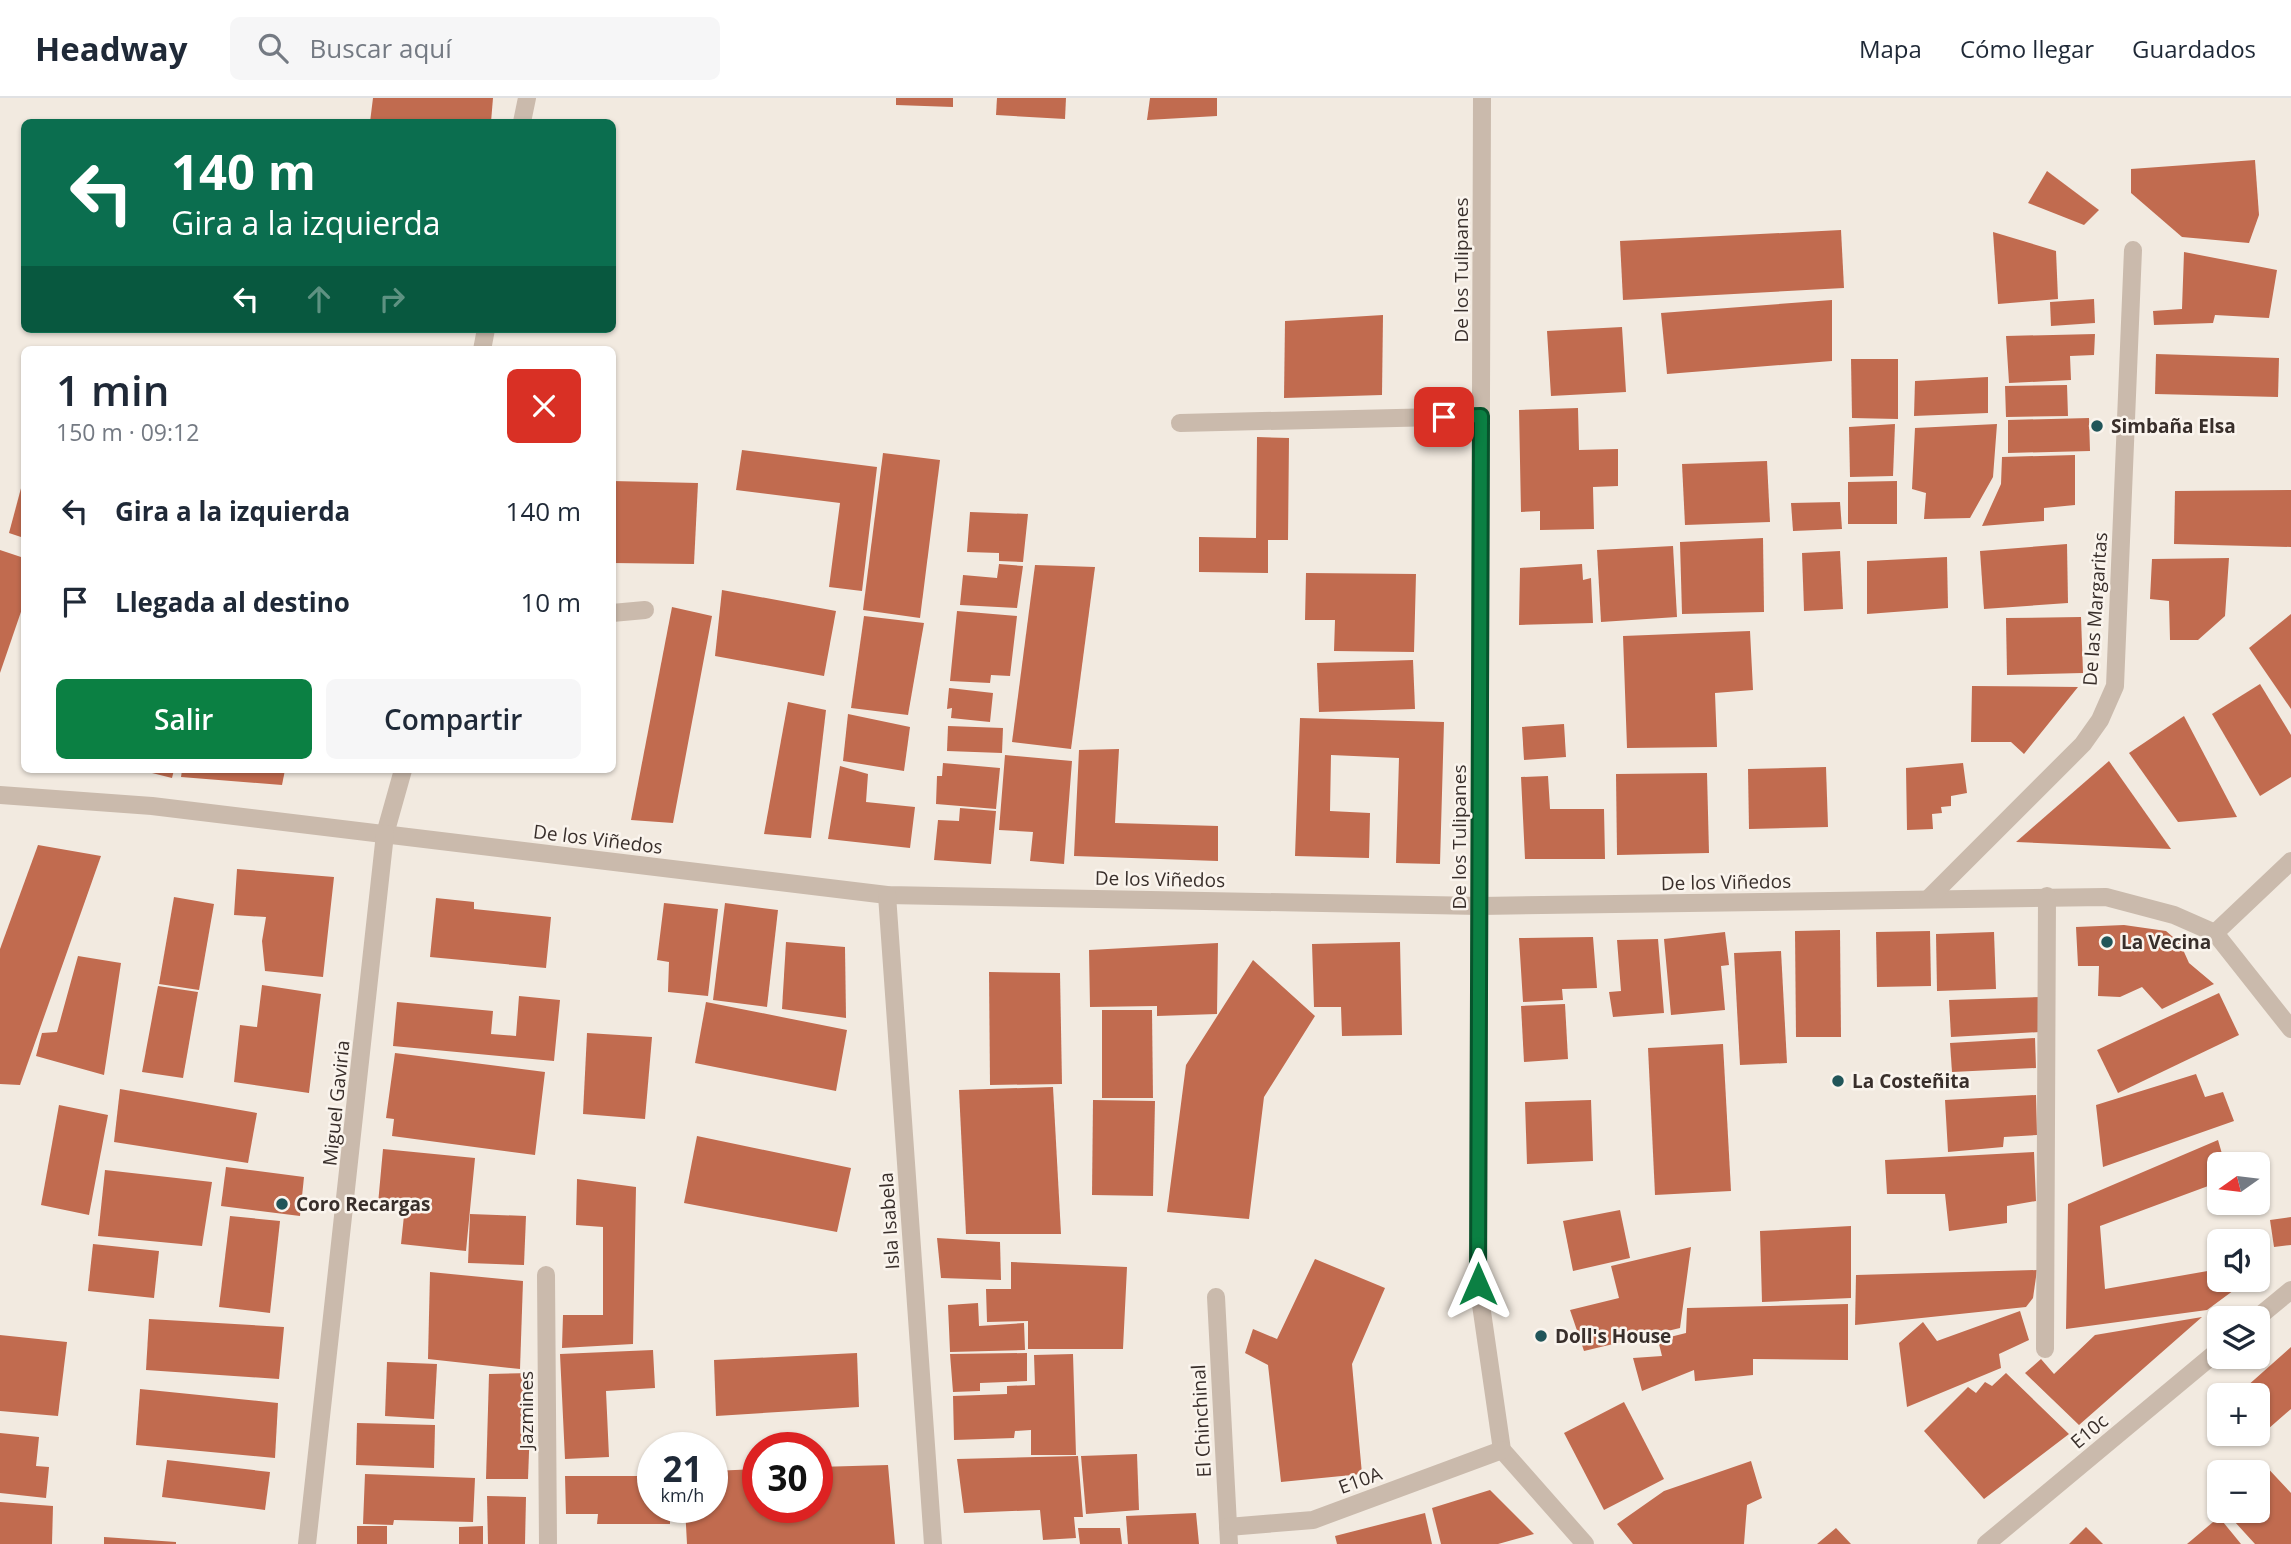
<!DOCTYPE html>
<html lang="es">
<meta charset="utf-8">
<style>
body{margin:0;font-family:"Open Sans",sans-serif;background:#f6f6f7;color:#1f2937;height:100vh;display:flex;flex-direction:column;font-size:26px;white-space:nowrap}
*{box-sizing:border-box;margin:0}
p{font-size:23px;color:#747a83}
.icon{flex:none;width:38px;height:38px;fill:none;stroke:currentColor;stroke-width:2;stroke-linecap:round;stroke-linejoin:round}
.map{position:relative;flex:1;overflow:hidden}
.sheet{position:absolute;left:21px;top:248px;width:595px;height:427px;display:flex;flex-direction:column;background:#fff;border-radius:10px;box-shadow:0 2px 5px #0004}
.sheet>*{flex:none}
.hud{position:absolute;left:21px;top:21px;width:595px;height:214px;border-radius:10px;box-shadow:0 2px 5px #0004;background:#0b6e4f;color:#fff;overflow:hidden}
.needle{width:46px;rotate:256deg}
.buttons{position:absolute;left:2207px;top:1054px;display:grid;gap:14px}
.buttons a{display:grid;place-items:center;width:63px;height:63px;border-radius:10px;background:#fff;box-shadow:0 2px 5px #0004;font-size:35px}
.speed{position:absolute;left:637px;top:1334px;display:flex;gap:14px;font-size:35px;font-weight:700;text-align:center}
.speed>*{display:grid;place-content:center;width:91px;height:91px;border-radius:50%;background:#fff;box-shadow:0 2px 5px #0004;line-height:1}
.speed small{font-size:18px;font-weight:400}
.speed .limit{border:10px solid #d22;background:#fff;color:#111}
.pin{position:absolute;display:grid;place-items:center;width:60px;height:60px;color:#fff;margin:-30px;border-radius:14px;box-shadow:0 4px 10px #0006}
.me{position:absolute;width:77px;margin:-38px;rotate:0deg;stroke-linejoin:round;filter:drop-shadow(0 0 5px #0008)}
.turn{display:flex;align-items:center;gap:24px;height:147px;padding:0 35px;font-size:32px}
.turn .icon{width:91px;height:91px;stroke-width:2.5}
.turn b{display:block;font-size:49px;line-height:60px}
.lanes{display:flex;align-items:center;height:66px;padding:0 35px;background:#0003;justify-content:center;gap:35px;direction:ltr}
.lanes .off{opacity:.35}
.round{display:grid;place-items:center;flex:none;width:74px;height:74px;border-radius:10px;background:#f6f6f7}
.overview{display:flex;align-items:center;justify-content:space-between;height:119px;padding:0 35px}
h1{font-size:42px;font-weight:600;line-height:52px}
.button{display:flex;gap:14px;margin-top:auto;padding:14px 35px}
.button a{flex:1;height:80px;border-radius:10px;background:#0b8043;color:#fff;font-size:28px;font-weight:600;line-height:80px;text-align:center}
.button a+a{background:#f6f6f7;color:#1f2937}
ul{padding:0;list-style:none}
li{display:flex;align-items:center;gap:21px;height:91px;padding:0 35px}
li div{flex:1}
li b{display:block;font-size:26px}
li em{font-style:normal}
header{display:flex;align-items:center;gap:42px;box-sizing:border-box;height:98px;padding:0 35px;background:#fff;border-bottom:2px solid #e0e1e3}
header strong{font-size:33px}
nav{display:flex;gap:38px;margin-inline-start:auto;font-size:24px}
.search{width:490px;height:63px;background:#f6f6f7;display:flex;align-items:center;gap:18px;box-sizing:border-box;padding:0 24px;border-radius:10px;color:#747a83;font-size:26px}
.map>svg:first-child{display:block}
.building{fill:#c16b4f}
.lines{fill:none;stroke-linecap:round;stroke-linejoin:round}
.lane{stroke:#cabaac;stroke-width:18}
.street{stroke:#cabaac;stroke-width:18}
.route-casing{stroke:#07532c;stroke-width:18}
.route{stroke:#0b8043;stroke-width:12}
.poi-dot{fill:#215559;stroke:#faf4ed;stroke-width:2.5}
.labels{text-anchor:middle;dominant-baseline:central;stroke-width:5;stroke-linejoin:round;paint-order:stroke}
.street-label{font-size:19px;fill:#392f2b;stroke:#faf4ed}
.poi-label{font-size:19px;font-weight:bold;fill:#392f2b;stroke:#faf4ed;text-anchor:start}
</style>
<header>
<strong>Headway</strong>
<div class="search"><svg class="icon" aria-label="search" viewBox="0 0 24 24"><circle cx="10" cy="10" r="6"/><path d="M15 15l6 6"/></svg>Buscar aquí</div>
<nav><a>Mapa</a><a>Cómo llegar</a><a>Guardados</a></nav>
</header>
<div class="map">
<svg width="2291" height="1446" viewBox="0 0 2291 1446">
<rect width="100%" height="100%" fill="#f2eae0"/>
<!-- building -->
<g class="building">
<polygon points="373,0 493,0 491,24 370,24"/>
<polygon points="896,0 953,0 953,9 896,7"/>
<polygon points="997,0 1066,0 1065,21 996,17"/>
<polygon points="1150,0 1217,0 1217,18 1147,22"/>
<polygon points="2255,62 2259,117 2249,145 2182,139 2131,95 2131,71"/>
<polygon points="2047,73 2099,112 2084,127 2028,105"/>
<polygon points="1841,132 1844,190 1623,202 1620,143"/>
<polygon points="1993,134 2056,153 2058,201 1998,206"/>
<polygon points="2184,154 2277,172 2269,220 2215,217 2213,225 2154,227 2153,213 2182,211"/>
<polygon points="2094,201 2095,225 2051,228 2050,204"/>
<polygon points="1832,202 1832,263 1667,276 1661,215"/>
<polygon points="1383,217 1382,297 1284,300 1285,223"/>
<polygon points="1622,229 1626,294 1551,298 1547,233"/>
<polygon points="2095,236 2094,257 2070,258 2071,282 2009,285 2006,238"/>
<polygon points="2156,256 2279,260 2278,299 2155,296"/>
<polygon points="1851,261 1898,261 1898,321 1852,320"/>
<polygon points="1988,279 1988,315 1914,318 1915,283"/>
<polygon points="2067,287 2068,318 2006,319 2005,288"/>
<polygon points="1578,310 1579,352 1618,351 1618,388 1593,389 1594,431 1540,432 1540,413 1521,414 1519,312"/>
<polygon points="2089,320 2090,353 2008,355 2008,322"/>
<polygon points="1895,326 1893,378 1850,379 1849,329"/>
<polygon points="1997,326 1993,379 1970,420 1924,421 1926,395 1912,391 1915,330"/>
<polygon points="1257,339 1289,340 1288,442 1268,442 1268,475 1199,474 1199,439 1256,440"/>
<polygon points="742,352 877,369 862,493 829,489 840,405 736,392"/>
<polygon points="883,355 940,362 920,520 863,512"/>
<polygon points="2075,357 2075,407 2044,410 2044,423 1982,428 2001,386 2002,359"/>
<polygon points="1767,363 1770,424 1685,427 1682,366"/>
<polygon points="24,379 24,440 9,435"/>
<polygon points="612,383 698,385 694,466 612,465"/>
<polygon points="1897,383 1897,426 1848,426 1848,384"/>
<polygon points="2291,392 2291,449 2174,446 2175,393"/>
<polygon points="1840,404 1842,431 1793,433 1791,405"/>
<polygon points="970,414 1028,416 1023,464 999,463 999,455 967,454"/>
<polygon points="1763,440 1764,514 1682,516 1680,444"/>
<polygon points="2067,446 2068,505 1984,511 1980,453"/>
<polygon points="1673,448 1677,519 1601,524 1597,452"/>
<polygon points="0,452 24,460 24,505 0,575"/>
<polygon points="1840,453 1843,511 1804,513 1802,455"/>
<polygon points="1947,459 1948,510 1867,516 1867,463"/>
<polygon points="2229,460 2225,518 2198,542 2170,542 2169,503 2150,501 2152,461"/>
<polygon points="999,466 1023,468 1017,510 960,507 963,477 997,480"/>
<polygon points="1582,466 1583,482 1591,480 1593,525 1519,527 1520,470"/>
<polygon points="1035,467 1095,469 1071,651 1012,644"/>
<polygon points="1306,475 1416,476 1414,554 1334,553 1335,522 1305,522"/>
<polygon points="722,492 836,513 824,578 715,558"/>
<polygon points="672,509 712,518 673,725 631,722"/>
<polygon points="957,513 1017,518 1010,578 991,577 990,585 950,583"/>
<polygon points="2291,516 2291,611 2249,550"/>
<polygon points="864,518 924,525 908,617 851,610"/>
<polygon points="2081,519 2083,575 2007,577 2006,520"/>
<polygon points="1750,533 1753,592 1715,595 1717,649 1627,650 1623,538"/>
<polygon points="1413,562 1415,611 1319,614 1317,565"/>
<polygon points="2260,586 2291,637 2291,679 2260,698 2212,616"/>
<polygon points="1972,588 2078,589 2024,656 2011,644 1971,644"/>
<polygon points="949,590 993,595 990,624 951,620 952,610 947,611"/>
<polygon points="788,604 826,612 811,740 764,736"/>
<polygon points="848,616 910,629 904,673 843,663"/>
<polygon points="2184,618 2237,719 2178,724 2129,655"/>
<polygon points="1300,620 1444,624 1440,766 1396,765 1399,660 1331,657 1330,713 1370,715 1369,760 1295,758"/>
<polygon points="1564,626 1566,659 1524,662 1522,629"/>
<polygon points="948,628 1003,630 1002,655 947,653"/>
<polygon points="1119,651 1115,725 1218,728 1218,763 1074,758 1079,652"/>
<polygon points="1005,657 1072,663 1064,766 1030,763 1033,734 999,732"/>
<polygon points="2109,663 2171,751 2016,744"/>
<polygon points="943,665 1000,670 996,711 936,706 937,678 942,678"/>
<polygon points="1963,665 1967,695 1951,698 1951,708 1941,709 1942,715 1932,716 1933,731 1907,732 1906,670"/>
<polygon points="840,668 868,676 866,704 915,709 910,750 828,741"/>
<polygon points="1826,669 1828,729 1749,731 1748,671"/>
<polygon points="140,672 174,672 172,680"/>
<polygon points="182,672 285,672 282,687 181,679"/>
<polygon points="1707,675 1709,755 1617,757 1616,676"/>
<polygon points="1548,678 1550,711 1604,711 1605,761 1525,761 1521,679"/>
<polygon points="960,710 996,713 991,766 934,762 938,722 959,723"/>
<polygon points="38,747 101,758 20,987 0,986 0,851"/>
<polygon points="237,771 334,779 323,879 265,873 262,843 266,819 234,817"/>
<polygon points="174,799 214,806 199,892 159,886"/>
<polygon points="436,800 474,804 474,811 551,819 546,870 430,859"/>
<polygon points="664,805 718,811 708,898 668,894 669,864 657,862"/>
<polygon points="725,805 778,812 767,909 713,902"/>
<polygon points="2124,827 2166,833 2180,845 2189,865 2214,886 2162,911 2142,889 2120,899 2098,898 2099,868 2078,868 2076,829"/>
<polygon points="1840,832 1841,939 1796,939 1795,833"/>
<polygon points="1930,833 1931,888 1877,889 1876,834"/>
<polygon points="1725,834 1729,867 1721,868 1725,912 1671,917 1664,841"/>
<polygon points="1994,834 1996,891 1937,893 1936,836"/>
<polygon points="1593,839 1597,890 1562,891 1563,902 1523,904 1519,840"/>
<polygon points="1658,841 1664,915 1613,919 1609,894 1621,893 1617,842"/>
<polygon points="786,844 845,849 846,920 782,911"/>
<polygon points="1400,844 1402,937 1342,938 1341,909 1314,909 1312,846"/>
<polygon points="1218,845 1217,916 1157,918 1157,908 1090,909 1089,852"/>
<polygon points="1781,853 1787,965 1740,967 1734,855"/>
<polygon points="78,858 121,865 104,977 36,958 42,935 57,934"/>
<polygon points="1253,862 1315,918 1264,999 1249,1121 1167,1114 1186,967"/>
<polygon points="989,874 1060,875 1062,986 990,987"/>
<polygon points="262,887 321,896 309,995 234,984 240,927 257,929"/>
<polygon points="158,888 198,894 183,980 142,974"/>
<polygon points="2219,895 2239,937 2118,995 2097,952"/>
<polygon points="519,898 560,902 554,963 393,948 397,904 493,913 491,936 516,938"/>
<polygon points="2040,899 2040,934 1951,939 1949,902"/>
<polygon points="706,904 847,932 836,993 695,965"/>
<polygon points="1565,906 1568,961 1524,964 1521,908"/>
<polygon points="1102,912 1152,912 1153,1000 1102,1000"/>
<polygon points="587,935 652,939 645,1021 583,1016"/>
<polygon points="2035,940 2036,970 1952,974 1950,945"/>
<polygon points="1723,946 1731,1093 1655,1097 1648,950"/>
<polygon points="395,955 545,974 535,1057 392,1038 394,1021 386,1020"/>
<polygon points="2196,976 2205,999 2223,994 2234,1023 2103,1069 2096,1007"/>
<polygon points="1053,989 1061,1136 966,1136 959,992"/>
<polygon points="120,991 257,1015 248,1065 114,1044"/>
<polygon points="2036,997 2037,1037 2004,1039 2003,1049 1948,1054 1945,1002"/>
<polygon points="1093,1002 1155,1003 1153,1098 1092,1097"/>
<polygon points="1591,1002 1593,1063 1527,1066 1525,1004"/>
<polygon points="59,1007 108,1017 89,1117 41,1107"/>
<polygon points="697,1038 851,1070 837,1134 684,1105"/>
<polygon points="2218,1042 2225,1066 2219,1066 2219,1084 2100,1128 2105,1191 2219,1171 2219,1181 2249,1181 2207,1212 2066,1231 2068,1106"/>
<polygon points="383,1051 475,1060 466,1153 401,1146 405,1108 378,1106"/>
<polygon points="2034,1054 2036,1103 2007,1108 2007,1125 1949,1133 1945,1096 1887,1096 1885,1062"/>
<polygon points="226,1069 304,1079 300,1118 221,1108"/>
<polygon points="105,1072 212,1084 202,1148 98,1138"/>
<polygon points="577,1081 636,1089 633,1246 562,1250 563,1217 603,1217 603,1129 576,1127"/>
<polygon points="1620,1112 1630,1160 1573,1173 1563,1123"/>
<polygon points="470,1116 526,1118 524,1167 468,1165"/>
<polygon points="230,1118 280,1123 270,1215 219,1209"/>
<polygon points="2291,1119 2291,1147 2274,1149 2270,1122"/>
<polygon points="1851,1128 1851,1200 1762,1204 1760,1133"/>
<polygon points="937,1140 1000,1144 1001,1182 941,1180"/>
<polygon points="93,1146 159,1153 154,1200 88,1193"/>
<polygon points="1691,1149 1680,1230 1584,1253 1570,1212 1619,1200 1611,1168"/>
<polygon points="1315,1161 1385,1190 1352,1266 1362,1376 1281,1384 1268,1267 1245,1255 1253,1231 1277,1241"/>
<polygon points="1011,1164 1127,1169 1123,1251 1028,1251 1028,1223 987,1224 986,1191 1011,1191"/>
<polygon points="2037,1172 2033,1200 2026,1209 1855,1227 1856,1177"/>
<polygon points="430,1174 523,1183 520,1271 428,1261"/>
<polygon points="978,1205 979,1228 1024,1225 1025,1252 950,1254 948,1207"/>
<polygon points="1848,1206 1848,1262 1753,1261 1753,1277 1695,1283 1694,1272 1642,1293 1633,1260 1662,1258 1658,1242 1686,1235 1687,1210"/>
<polygon points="2020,1213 2029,1242 1999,1256 2001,1270 1907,1309 1899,1245 1923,1224 1937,1243"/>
<polygon points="2202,1219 2079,1327 2025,1275 2041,1261 2054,1276 2095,1237"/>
<polygon points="149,1221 284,1229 279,1281 146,1272"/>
<polygon points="0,1237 67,1244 58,1318 0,1313"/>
<polygon points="2291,1249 2291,1311 2268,1331 2258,1318 2258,1297 2237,1297"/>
<polygon points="653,1252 655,1290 606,1293 609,1359 565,1361 560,1256"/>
<polygon points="857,1255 859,1309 716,1318 714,1262"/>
<polygon points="1027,1255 1027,1283 980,1285 980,1293 953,1294 950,1256"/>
<polygon points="1073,1256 1076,1357 1031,1357 1031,1332 1015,1333 1014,1340 954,1342 953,1298 1007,1296 1007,1288 1035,1287 1034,1257"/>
<polygon points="387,1264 437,1266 434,1321 385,1318"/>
<polygon points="532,1275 528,1381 486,1381 489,1276"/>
<polygon points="2006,1275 2069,1336 1984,1401 1924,1333 1968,1289 1976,1295 1985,1284 1992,1288"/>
<polygon points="140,1291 278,1305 275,1360 136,1347"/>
<polygon points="1624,1304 1664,1381 1604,1412 1564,1335"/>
<polygon points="357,1325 435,1327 434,1370 356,1367"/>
<polygon points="0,1335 39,1339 36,1368 49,1369 46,1400 0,1395"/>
<polygon points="1137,1356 1139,1412 1086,1416 1081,1358"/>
<polygon points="1078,1358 1083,1419 1074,1419 1076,1440 1043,1442 1040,1412 964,1415 957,1361"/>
<polygon points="167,1362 270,1374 265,1412 162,1399"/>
<polygon points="1751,1363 1762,1400 1747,1407 1744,1446 1633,1446 1617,1426 1664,1393"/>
<polygon points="2262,1364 2291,1395 2291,1446 2255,1446 2224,1412 2258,1412 2258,1374 2251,1374"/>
<polygon points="888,1367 895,1446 687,1446 685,1409 712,1409 712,1373 758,1371 758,1409 817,1409 817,1369"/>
<polygon points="365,1376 475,1380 473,1424 394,1422 393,1427 363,1426"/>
<polygon points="565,1378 653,1378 653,1409 670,1409 670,1426 597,1426 598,1416 566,1416"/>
<polygon points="1490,1392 1534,1436 1498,1446 1441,1446 1432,1410"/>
<polygon points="487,1398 526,1399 525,1446 488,1446"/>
<polygon points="0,1404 53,1408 52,1446 0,1446"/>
<polygon points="1196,1415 1199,1446 1128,1446 1126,1418"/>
<polygon points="1425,1415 1432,1446 1337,1446 1335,1438"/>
<polygon points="2219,1419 2241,1446 2187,1446"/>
<rect x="357" y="1428" width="30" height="18"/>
<polygon points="483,1428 483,1446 459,1446 459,1429"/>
<polygon points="2086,1429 2103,1446 2069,1446"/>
<polygon points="1078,1430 1120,1430 1122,1446 1080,1446"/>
<polygon points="1836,1430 1851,1446 1817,1446"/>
<polygon points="104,1439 176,1444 176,1446 104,1446"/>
</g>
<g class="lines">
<!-- lane -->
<g class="lane">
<polyline points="522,24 527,0"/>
<polyline points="482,252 486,231"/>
<polyline points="1180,325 1481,318"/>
<polyline points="612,515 645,512"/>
<polyline points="385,736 403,672"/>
</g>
<!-- street -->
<g class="street">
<polyline points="1482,0 1478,1186 1502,1352 1585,1446"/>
<polyline points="0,697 152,708 887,797 1480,808 2106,799 2174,817 2215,835 2291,931"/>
<polyline points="887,797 933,1446"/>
<polyline points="1928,801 2083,646 2100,622 2115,588 2133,152"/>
<polyline points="2215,835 2291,763"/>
<polyline points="546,1177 548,1446"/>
<polyline points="1216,1199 1229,1446"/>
<polyline points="2257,1220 2291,1192"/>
<polyline points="2045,1251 2047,798"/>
<polyline points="1228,1429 1313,1422 1502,1352"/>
<polyline points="307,1446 385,736"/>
<polyline points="1986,1446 2219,1252"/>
</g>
</g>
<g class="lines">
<!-- route casing -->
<g class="route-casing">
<polyline id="route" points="1444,319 1481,318 1478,1186"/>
</g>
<!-- route -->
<use href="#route" class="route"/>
</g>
<!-- markers -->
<g class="poi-dot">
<circle cx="2097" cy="328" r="7"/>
<circle cx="2107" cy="844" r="7"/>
<circle cx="1838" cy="983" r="7"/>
<circle cx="282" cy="1106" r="7"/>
<circle cx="1541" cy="1238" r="7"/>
</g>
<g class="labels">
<!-- street labels -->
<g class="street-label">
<text transform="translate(1461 172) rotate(-90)">De los Tulipanes</text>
<text transform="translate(2095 511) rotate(-86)">De las Margaritas</text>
<text transform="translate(1459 739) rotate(-90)">De los Tulipanes</text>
<text transform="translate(598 741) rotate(7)">De los Viñedos</text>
<text transform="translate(1160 781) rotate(1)">De los Viñedos</text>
<text transform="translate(1726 784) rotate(-1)">De los Viñedos</text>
<text transform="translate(336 1005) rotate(-84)">Miguel Gaviria</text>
<text transform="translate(889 1123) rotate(-94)">Isla Isabela</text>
<text transform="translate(526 1312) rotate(-90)">Jazmines</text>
<text transform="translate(1201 1323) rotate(-93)">El Chinchinal</text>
<text transform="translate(2089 1333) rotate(-40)">E10c</text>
<text transform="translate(1360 1382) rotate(-20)">E10A</text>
</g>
<!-- poi labels -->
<g class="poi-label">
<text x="2111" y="328">Simbaña Elsa</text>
<text x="2121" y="844">La Vecina</text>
<text x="1852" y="983">La Costeñita</text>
<text x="296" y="1106">Coro Recargas</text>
<text x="1555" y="1238">Doll's House</text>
</g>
</g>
</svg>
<div class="buttons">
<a><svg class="needle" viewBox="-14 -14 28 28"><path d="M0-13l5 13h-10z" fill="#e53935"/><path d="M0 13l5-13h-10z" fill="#747a83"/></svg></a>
<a><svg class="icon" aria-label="sound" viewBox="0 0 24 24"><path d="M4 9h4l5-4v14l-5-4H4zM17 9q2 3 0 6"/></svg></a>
<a><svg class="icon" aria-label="layers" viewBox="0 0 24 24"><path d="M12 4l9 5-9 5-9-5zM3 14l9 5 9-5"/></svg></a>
<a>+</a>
<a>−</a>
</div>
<div class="speed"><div>21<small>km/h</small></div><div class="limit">30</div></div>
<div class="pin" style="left:1444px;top:319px;background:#d93025"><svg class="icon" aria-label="arrive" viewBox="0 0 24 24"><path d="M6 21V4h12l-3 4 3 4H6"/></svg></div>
<svg class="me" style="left:1478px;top:1186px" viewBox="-20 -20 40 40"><path d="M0-17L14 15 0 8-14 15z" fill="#0b8043" stroke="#fff" stroke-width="4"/></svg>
<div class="hud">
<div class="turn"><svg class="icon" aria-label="left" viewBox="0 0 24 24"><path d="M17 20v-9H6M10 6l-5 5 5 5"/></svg><div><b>140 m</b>Gira a la izquierda</div></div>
<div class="lanes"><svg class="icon" aria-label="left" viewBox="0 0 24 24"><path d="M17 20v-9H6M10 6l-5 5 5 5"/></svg><svg class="icon off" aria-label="ahead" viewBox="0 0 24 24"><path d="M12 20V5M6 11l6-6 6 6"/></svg><svg class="icon off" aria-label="right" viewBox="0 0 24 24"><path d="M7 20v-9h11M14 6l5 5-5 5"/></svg></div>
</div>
<section class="sheet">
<div class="overview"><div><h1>1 min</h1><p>150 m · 09:12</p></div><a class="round" style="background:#d93025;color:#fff"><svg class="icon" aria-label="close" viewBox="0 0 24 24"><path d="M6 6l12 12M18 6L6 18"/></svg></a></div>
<ul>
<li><svg class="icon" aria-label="left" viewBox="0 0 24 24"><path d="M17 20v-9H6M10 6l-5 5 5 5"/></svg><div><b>Gira a la izquierda</b></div><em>140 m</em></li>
<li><svg class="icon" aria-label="arrive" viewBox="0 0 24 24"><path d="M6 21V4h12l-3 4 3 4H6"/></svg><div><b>Llegada al destino</b></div><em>10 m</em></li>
</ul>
<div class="button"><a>Salir</a><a>Compartir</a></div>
</section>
</div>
